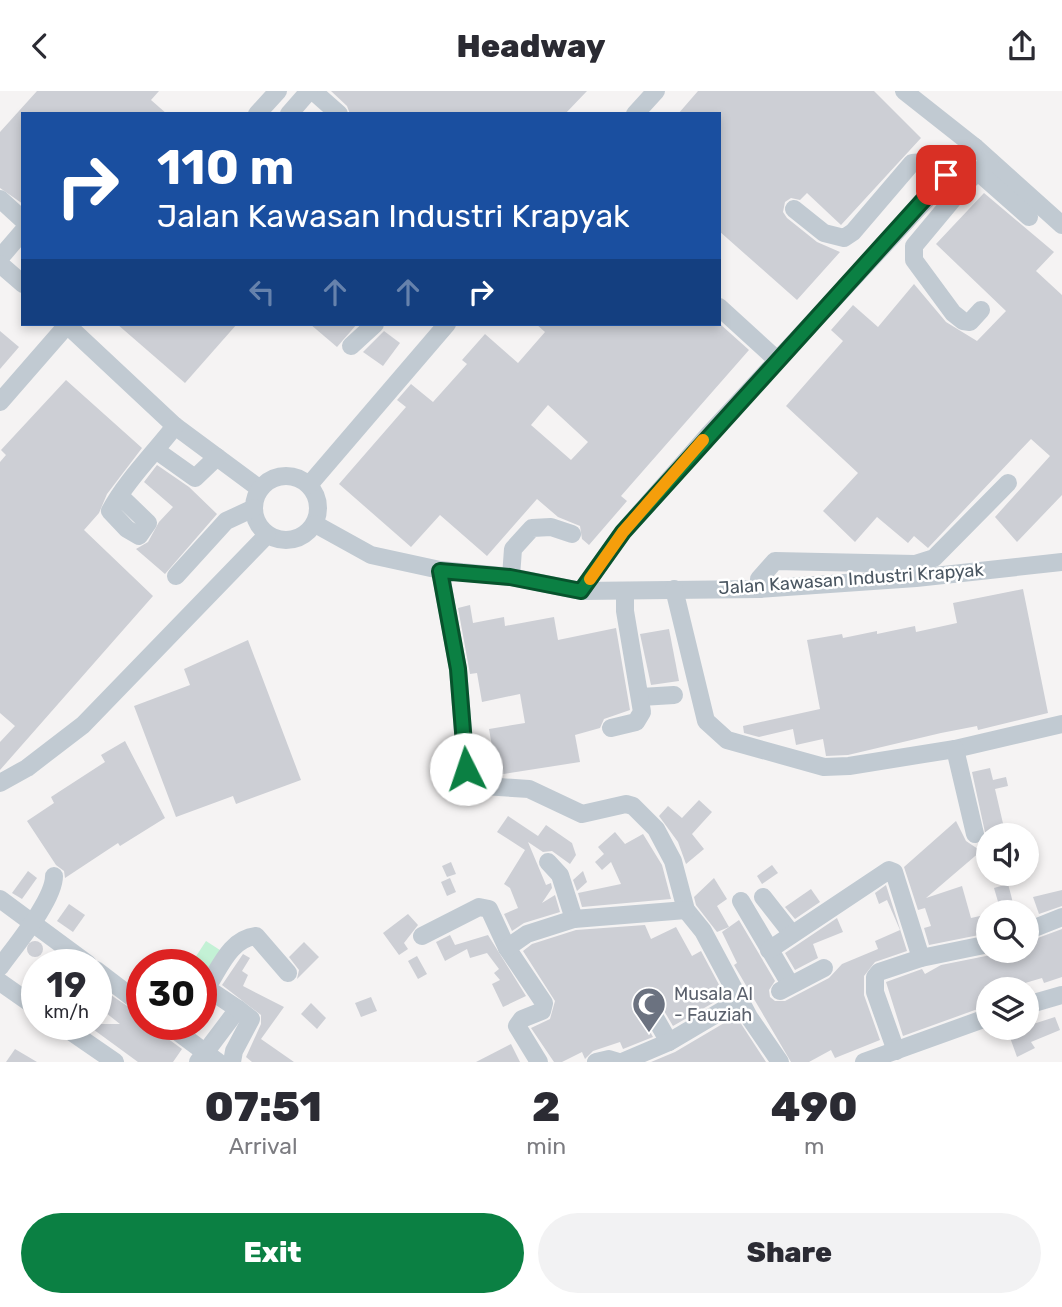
<!DOCTYPE html>
<style>
body{margin:0;font-family:Rubik,sans-serif;background:#f2f2f3;color:#2b2b33;height:100vh;display:flex;flex-direction:column;font-size:26px;white-space:nowrap}
*{box-sizing:border-box;margin:0}
p{font-size:23px;color:#7c7c81}
.icon{flex:none;width:38px;height:38px;fill:none;stroke:currentColor;stroke-width:2;stroke-linecap:round;stroke-linejoin:round}
.map{position:relative;height:971px;overflow:hidden}
.drawer{display:flex;flex-direction:column;background:#fff;flex:1}
.drawer>*{flex:none}
.guide{position:absolute;left:21px;top:21px;width:700px;height:214px;border-radius:0px;box-shadow:0 4px 10px #0003;background:#1a4fa0;color:#fff;overflow:hidden}
.tools{position:absolute;left:976px;top:732px;display:grid;gap:14px}
.tools a{display:grid;place-items:center;width:63px;height:63px;border-radius:50%;background:#fff;box-shadow:0 4px 10px #0003;font-size:35px}
.speed{position:absolute;left:21px;top:858px;display:flex;gap:14px;font-size:35px;font-weight:700;text-align:center}
.speed>*{display:grid;place-content:center;width:91px;height:91px;border-radius:50%;background:#fff;box-shadow:0 4px 10px #0003;line-height:1}
.speed small{font-size:18px;font-weight:400}
.speed .limit{border:10px solid #d22;background:#fff;color:#111}
.pin{position:absolute;display:grid;place-items:center;width:60px;height:60px;color:#fff;margin:-30px;border-radius:14px;box-shadow:0 4px 10px #0006}
.me{position:absolute;width:77px;margin:-38px;rotate:356deg;stroke-linejoin:round;filter:drop-shadow(0 0 5px #0008)}
.turn{display:flex;align-items:center;gap:24px;height:147px;padding:0 21px;font-size:32px}
.turn .icon{width:91px;height:91px;stroke-width:2.5}
.turn b{display:block;font-size:49px;line-height:60px}
.lanes{display:flex;align-items:center;height:66px;padding:0 21px;background:#0003;justify-content:center;gap:35px;direction:ltr}
.lanes .off{opacity:.35}
.eta{display:flex;justify-content:space-evenly;align-items:center;height:119px;text-align:center}
.eta b{font-size:42px;font-weight:800;line-height:49px}
.primary-button{display:flex;gap:14px;margin-top:auto;padding:14px 21px}
.primary-button a{flex:1;height:80px;border-radius:42px;background:#0b8043;color:#fff;font-size:28px;font-weight:800;line-height:80px;text-align:center}
.primary-button a+a{background:#f2f2f3;color:#2b2b33}
header{display:flex;justify-content:space-between;align-items:center;height:91px;padding:0 21px;background:#fff;font-size:32px;font-weight:800}
.map>svg:first-child{display:block}
.grass{fill:#c3f1d5}
.building{fill:#cdcfd5;fill-rule:evenodd}
.lines{fill:none;stroke-linecap:round;stroke-linejoin:round}
.minor{stroke:#c1cad2;stroke-width:18}
.route-casing{stroke:#07532c;stroke-width:18}
.route{stroke:#0b8043;stroke-width:12}
.slow{stroke:#f59e0b;stroke-width:12}
.labels{text-anchor:middle;dominant-baseline:central;stroke-width:5;stroke-linejoin:round;paint-order:stroke}
.street-label{font-size:18px;fill:#4a5661;stroke:#fff}
.worship-label{font-size:18px;fill:#5b616d;stroke:#fff;text-anchor:start}
</style>
<header><svg class="icon" aria-label="back" viewBox="0 0 24 24"><path d="M15 5l-7 7 7 7"/></svg>Headway<svg class="icon" aria-label="share" viewBox="0 0 24 24"><path d="M12 15V3M7 8l5-5 5 5M5 13v7h14v-7"/></svg></header>
<div class="map">
<svg width="1062" height="971" viewBox="0 0 1062 971">
<rect width="100%" height="100%" fill="#f5f3f3"/>
<!-- grass -->
<polygon class="grass" points="206,850 223,861 201,890 201,873 191,873"/>
<!-- building -->
<g class="building">
<polygon points="37,0 159,0 151,9 167,23 23,23 23,113 0,97 0,41"/>
<polygon points="331,0 587,0 565,23 350,23 347,15"/>
<polygon points="698,0 874,0 921,47 841,134 807,102 800,109 791,107 785,111 783,121 787,127 817,151 840,161 797,209 719,140 719,23 678,23"/>
<polygon points="984,102 1054,161 1036,180 1062,204 1062,404 1017,451 995,426 1050,365 1031,348 928,457 914,445 908,452 877,426 855,451 823,420 858,382 786,315 843,250 831,239 853,214 878,236 914,193 946,231 977,250 1006,220 936,153"/>
<polygon points="117,233 237,233 185,292"/>
<polygon points="310,233 357,233 337,256"/>
<path d="M536,233H720L749,259L621,405L627,410L589,454L582,448L580,435L558,426L537,408L487,465L440,424L411,456L339,393L406,316L397,309L411,293L433,311L467,273L462,269L485,243L518,272L545,241ZM548,314L588,351L571,369L531,334Z"/>
<polygon points="0,240 19,256 0,278"/>
<polygon points="384,240 400,252 383,275 363,261"/>
<polygon points="66,289 142,357 107,403 99,422 84,439 153,505 0,679 0,651 15,635 0,622 0,371 6,364 1,359"/>
<polygon points="157,374 189,396 217,423 165,483 136,458 148,451 159,431 173,416 144,391"/>
<polygon points="1023,498 1048,622 978,639 977,635 941,642 848,664 826,665 823,648 796,654 793,638 759,646 744,642 743,635 820,618 807,549 842,543 843,547 877,540 877,543 915,535 916,541 957,532 953,512"/>
<polygon points="470,514 473,532 504,526 505,535 554,526 558,549 616,537 630,619 604,628 600,637 575,644 580,671 497,684 489,638 525,632 520,603 482,611 477,582 470,583 458,517"/>
<polygon points="669,538 679,590 651,594 640,543"/>
<polygon points="248,549 301,689 236,713 233,705 176,726 134,615 190,594 184,578"/>
<polygon points="125,650 165,727 120,755 118,752 65,787 64,780 56,774 27,730 54,712 51,706 105,671 101,664"/>
<polygon points="990,677 993,689 1006,686 1008,695 995,698 1005,741 986,746 972,681"/>
<polygon points="699,709 712,721 692,743 704,758 686,773 678,751 659,725 668,715 682,727"/>
<polygon points="508,725 538,745 546,734 572,752 576,764 570,773 552,760 543,761 528,751 546,794 551,792 552,797 542,812 555,804 560,821 524,832 512,840 504,823 518,817 510,797 504,793 525,759 497,741"/>
<polygon points="956,730 966,750 981,760 926,807 962,795 971,827 989,823 989,842 929,854 924,837 931,835 925,817 918,819 904,776"/>
<polygon points="615,741 625,753 643,743 662,774 671,808 582,816 578,802 621,793 611,771 602,779 595,771 604,763 598,756"/>
<polygon points="451,771 456,783 447,786 442,775"/>
<polygon points="772,774 778,782 762,793 757,785"/>
<polygon points="28,780 37,787 22,808 12,802"/>
<polygon points="583,780 587,791 577,800 573,789"/>
<polygon points="450,787 456,801 447,805 441,791"/>
<polygon points="714,787 727,808 717,815 729,836 717,841 696,814 694,806"/>
<polygon points="1008,793 1011,804 1015,821 1001,821 994,797"/>
<polygon points="886,794 907,860 875,871 864,885 864,904 880,949 835,967 831,959 809,971 791,971 734,874 737,872 722,841 739,829 775,890 769,899 770,906 775,910 785,910 829,887 842,873 878,858 875,850 900,839 887,809 879,813 875,802"/>
<polygon points="811,798 820,811 795,828 785,816"/>
<polygon points="1062,799 1062,815 1039,823 1033,806"/>
<polygon points="69,813 85,824 73,841 57,830"/>
<polygon points="408,823 418,834 404,852 408,858 399,864 383,842"/>
<polygon points="837,827 843,841 813,853 818,867 795,879 785,862"/>
<polygon points="645,834 651,848 676,836 692,865 701,860 725,905 673,935 654,903 650,899 640,899 635,904 635,914 653,946 623,958 620,951 593,960 585,968 582,961 562,971 554,971 531,937 550,928 555,910 523,860 532,853 576,839"/>
<polygon points="1062,838 1062,886 1044,892 1042,887 1005,898 989,898 989,907 984,909 986,915 903,945 886,891 922,878 925,883 941,874 991,864 998,859 1027,859 1027,851"/>
<polygon points="450,844 455,854 488,844 526,905 503,916 492,893 500,889 494,882 499,878 487,862 470,867 467,858 445,870 436,851"/>
<circle cx="35" cy="858" r="8"/>
<polygon points="304,851 319,866 297,888 299,879 289,866"/>
<polygon points="243,863 250,867 242,880 248,884 243,895 284,916 261,948 294,971 252,971 246,966 261,933 261,924 222,894"/>
<polygon points="417,865 427,883 418,888 408,870"/>
<polygon points="142,869 142,896 129,886"/>
<polygon points="99,896 142,925 142,933 156,933 160,942 182,958 173,971 138,971 86,933 120,933 96,914"/>
<polygon points="201,905 212,914 201,930"/>
<polygon points="371,906 377,920 361,926 355,912"/>
<polygon points="311,912 326,927 317,938 301,923"/>
<polygon points="736,925 766,971 651,971 675,961"/>
<polygon points="1055,926 1060,939 1031,951 1035,957 1017,966 1008,941"/>
<polygon points="511,953 520,971 476,971"/>
<polygon points="15,958 37,971 6,971"/>
</g>
<g class="lines">
<!-- minor -->
<g class="minor">
<polyline points="313,0 339,23"/>
<polyline points="904,0 975,56 1062,134"/>
<polyline points="257,23 278,0"/>
<polyline points="289,23 309,0"/>
<polyline points="635,23 656,0"/>
<polyline points="978,81 1029,126"/>
<polyline points="0,108 23,129"/>
<polyline points="794,118 824,142 844,147 853,141 912,72 923,71 946,84"/>
<polyline points="0,167 23,140"/>
<polyline points="0,173 23,193"/>
<polyline points="719,216 776,268"/>
<polyline points="981,219 970,231 963,230 953,222 914,169 914,155 969,89 990,70"/>
<polyline points="66,233 175,335 260,398"/>
<polyline points="351,255 375,233"/>
<polyline points="0,311 68,233"/>
<polyline points="157,360 195,387 217,366"/>
<circle cx="286" cy="417" r="32"/>
<polyline points="309,394 447,233"/>
<path d="M120,405L148,432L139,445L127,438L110,420C125,391 155,361 175,335"/>
<polyline points="315,433 371,464 440,479 511,486 581,500 759,498 916,487 1062,471"/>
<polyline points="440,479 458,578 466,678 472,688 483,695 529,698 582,723 626,713 633,715 656,738 673,770 686,819 703,840 749,926 780,971"/>
<polyline points="176,485 226,430 254,417"/>
<polyline points="511,486 513,458 532,437 551,436 572,443"/>
<polyline points="674,498 706,630 727,649 824,676 849,675 955,658 1062,633"/>
<polyline points="759,498 759,488 775,470 915,473 934,467 1008,392"/>
<polyline points="581,500 623,441 710,342 975,56"/>
<polyline points="641,606 674,604"/>
<polyline points="611,637 636,631 642,621 625,520 625,500"/>
<polyline points="955,658 975,743"/>
<polyline points="0,692 27,677 83,634 267,444"/>
<polyline points="548,771 560,784 574,828"/>
<polyline points="763,806 792,843"/>
<polyline points="0,808 88,873"/>
<polyline points="741,810 790,893"/>
<polyline points="1027,840 1062,826"/>
<polyline points="422,845 479,816 489,818 507,857 544,912 542,920 522,928 517,935 539,971"/>
<polyline points="507,857 527,843 574,828 686,819"/>
<polyline points="769,859 889,779 894,781 921,867"/>
<path d="M0,876C15,855 54,809 54,785"/>
<polyline points="96,879 142,914"/>
<polyline points="0,891 37,917"/>
<polyline points="780,900 824,877"/>
<polyline points="645,909 669,951"/>
<polyline points="1027,914 1062,904"/>
<polyline points="60,933 115,971"/>
<polyline points="167,933 218,971"/>
<polyline points="896,960 875,901 875,886 879,881 921,867 989,853"/>
<path d="M198,971L238,918L211,900L209,893C221,874 231,848 256,845L288,882"/>
<polyline points="232,971 234,960 251,928 238,918"/>
<polyline points="596,971 609,968 619,971"/>
<polyline points="622,971 669,951 740,909"/>
<polyline points="864,971 989,926"/>
</g>
</g>
<g class="lines">
<!-- route casing -->
<g class="route-casing">
<polyline id="route" points="466,678 458,578 440,480 510,486 581,500 623,441 946,84"/>
</g>
<!-- route -->
<use href="#route" class="route"/>
<!-- slow -->
<polyline class="slow" points="590,488 623,441 703,349"/>
</g>
<!-- icons -->
<defs>
<g id="mosque-pin" transform="scale(1.75)"><path d="M0 17L-7.5 6A9.5 9.5 0 1 1 7.5 6Z" fill="#6b7280" stroke="#fff"/><path d="M3.5-4.9A6 6 0 1 0 3.5 4.9A5 5 0 1 1 3.5-4.9Z" fill="#fff"/></g>
</defs>
<g fill-rule="evenodd">
<use href="#mosque-pin" x="649" y="913"/>
</g>
<g class="labels">
<!-- street labels -->
<g class="street-label">
<text transform="translate(851 488) rotate(-4)">Jalan Kawasan Industri Krapyak</text>
</g>
<!-- worship labels -->
<g class="worship-label">
<text x="674" y="903">Musala Al<tspan x="674" dy="21">- Fauziah</tspan></text>
</g>
</g>
</svg>
<div class="tools">
<a><svg class="icon" aria-label="sound" viewBox="0 0 24 24"><path d="M4 9h4l5-4v14l-5-4H4zM17 9q2 3 0 6"/></svg></a>
<a><svg class="icon" aria-label="search" viewBox="0 0 24 24"><circle cx="10" cy="10" r="6"/><path d="M15 15l6 6"/></svg></a>
<a><svg class="icon" aria-label="layers" viewBox="0 0 24 24"><path d="M12 4l9 5-9 5-9-5zM3 14l9 5 9-5"/></svg></a>
</div>
<div class="speed"><div>19<small>km/h</small></div><div class="limit">30</div></div>
<div class="pin" style="left:946px;top:84px;background:#d93025"><svg class="icon" aria-label="arrive" viewBox="0 0 24 24"><path d="M6 21V4h12l-3 4 3 4H6"/></svg></div>
<svg class="me" style="left:466px;top:678px" viewBox="-20 -20 40 40"><circle r="19" fill="#fff"/><path d="M0-13L10 11 0 6-10 11z" fill="#0b8043"/></svg>
<div class="guide">
<div class="turn"><svg class="icon" aria-label="right" viewBox="0 0 24 24"><path d="M7 20v-9h11M14 6l5 5-5 5"/></svg><div><b>110 m</b>Jalan Kawasan Industri Krapyak</div></div>
<div class="lanes"><svg class="icon off" aria-label="left" viewBox="0 0 24 24"><path d="M17 20v-9H6M10 6l-5 5 5 5"/></svg><svg class="icon off" aria-label="ahead" viewBox="0 0 24 24"><path d="M12 20V5M6 11l6-6 6 6"/></svg><svg class="icon off" aria-label="ahead" viewBox="0 0 24 24"><path d="M12 20V5M6 11l6-6 6 6"/></svg><svg class="icon" aria-label="right" viewBox="0 0 24 24"><path d="M7 20v-9h11M14 6l5 5-5 5"/></svg></div>
</div>
</div>
<section class="drawer">
<div class="eta">
<div><b>07:51</b><p>Arrival</p></div>
<div><b>2</b><p>min</p></div>
<div><b>490</b><p>m</p></div>
</div>
<div class="primary-button"><a>Exit</a><a>Share</a></div>
</section>
